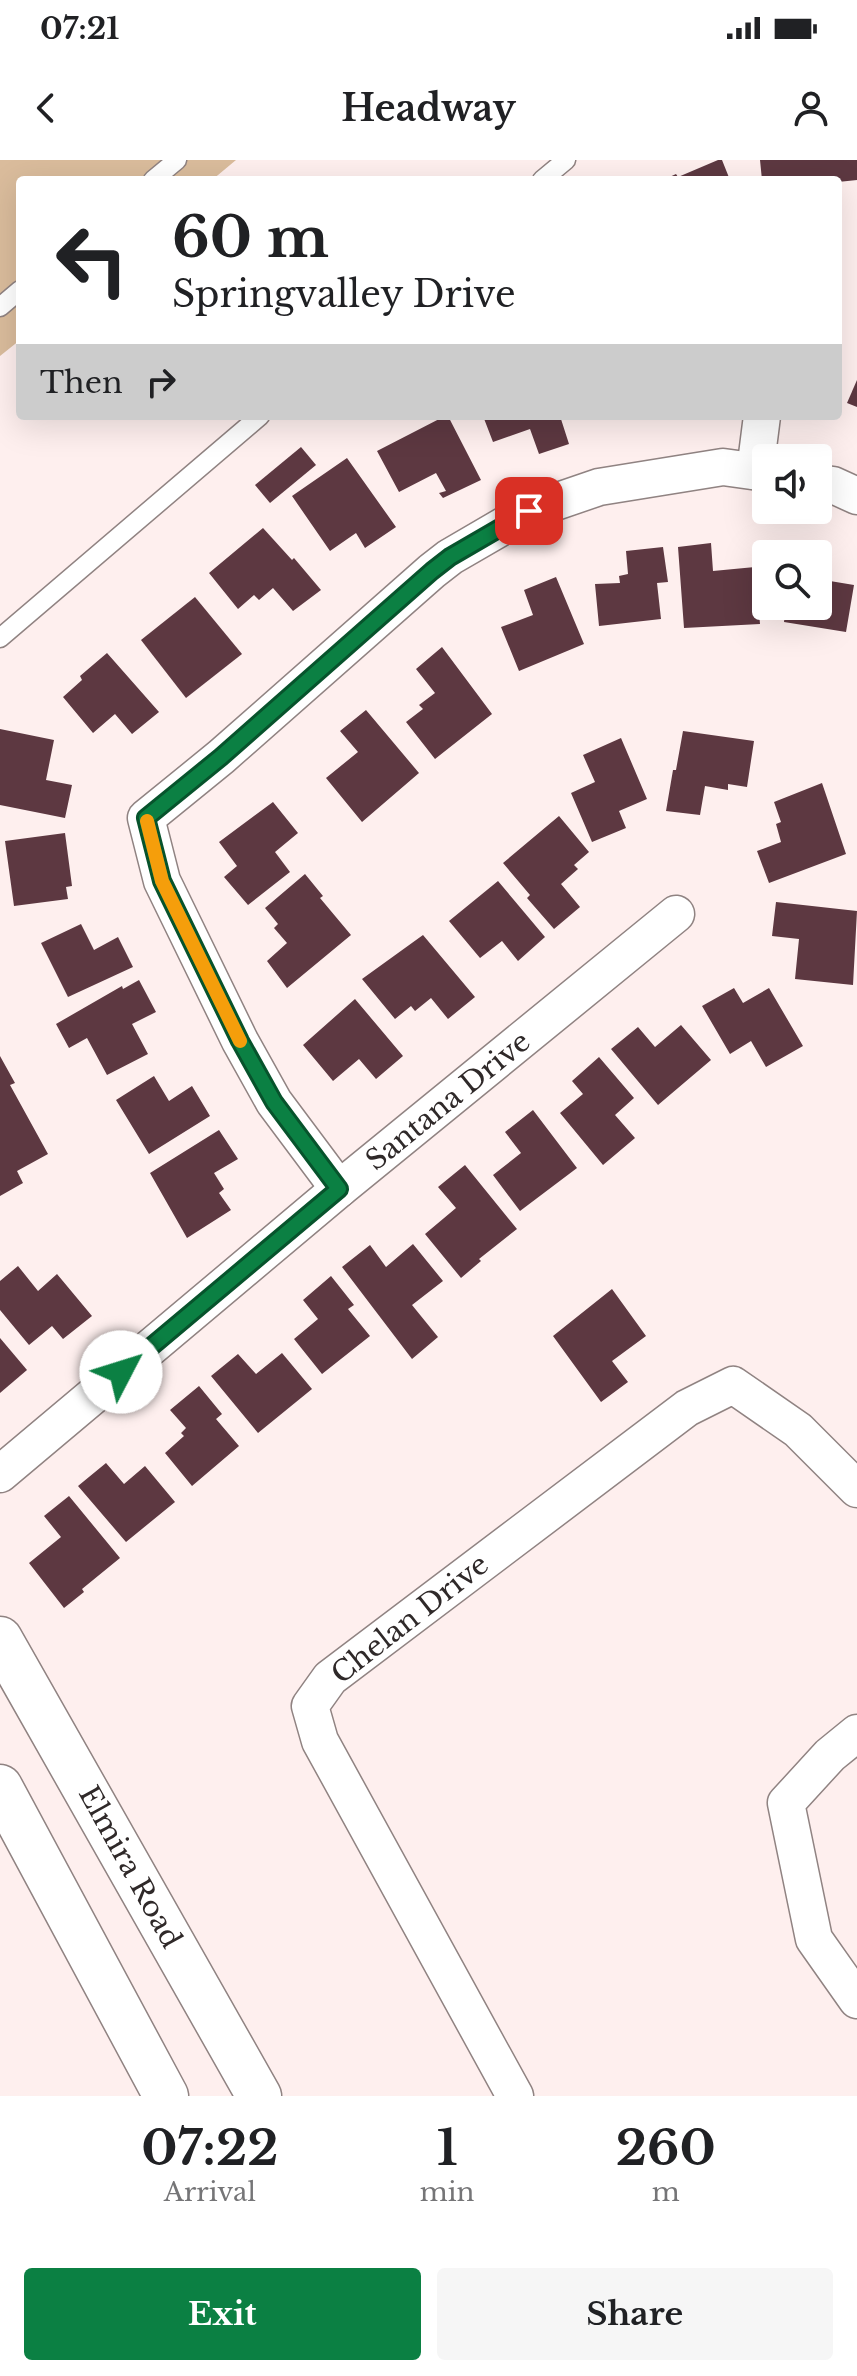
<!DOCTYPE html>
<style>
body{margin:0;font-family:"Libre Baskerville",serif;background:#f6f6f6;color:#202124;height:100vh;display:flex;flex-direction:column;font-size:30px;white-space:nowrap}
*{box-sizing:border-box;margin:0}
p{font-size:26px;color:#757577}
.icon{flex:none;width:44px;height:44px;fill:none;stroke:currentColor;stroke-width:2;stroke-linecap:round;stroke-linejoin:round}
.map{position:relative;height:1936px;overflow:hidden}
.details{display:flex;flex-direction:column;background:#fff;flex:1}
.details>*{flex:none}
.banner{position:absolute;left:16px;top:16px;width:826px;height:244px;border-radius:8px;box-shadow:0 8px 32px #0002;background:#fff;color:#202124;overflow:hidden}
.buttons{position:absolute;left:752px;top:284px;display:grid;gap:16px}
.buttons a{display:grid;place-items:center;width:80px;height:80px;border-radius:8px;background:#fff;box-shadow:0 8px 32px #0002;font-size:40px}
.pin{position:absolute;display:grid;place-items:center;width:68px;height:68px;color:#fff;margin:-34px;border-radius:16px;box-shadow:0 4px 12px #0006}
.me{position:absolute;width:88px;margin:-44px;rotate:50deg;stroke-linejoin:round;filter:drop-shadow(0 0 6px #0008)}
.turn{display:flex;align-items:center;gap:28px;height:168px;padding:0 24px;font-size:36px}
.turn .icon{width:104px;height:104px;stroke-width:2.5}
.turn b{display:block;font-size:56px;line-height:68px}
.then{display:flex;align-items:center;height:76px;padding:0 24px;background:#0003;gap:16px;font-size:30px}
.eta{display:flex;justify-content:space-evenly;align-items:center;height:136px;text-align:center}
.eta b{font-size:48px;font-weight:700;line-height:56px}
.cta{display:flex;gap:16px;margin-top:auto;padding:16px 24px}
.cta a{flex:1;height:92px;border-radius:8px;background:#0b8043;color:#fff;font-size:32px;font-weight:700;line-height:92px;text-align:center}
.cta a+a{background:#f6f6f6;color:#202124}
.status{display:flex;justify-content:space-between;align-items:center;height:56px;padding:0 40px;background:#fff;direction:ltr}
.status svg{height:22px;fill:currentColor}
header{display:flex;justify-content:space-between;align-items:center;height:104px;padding:0 24px;background:#fff;font-size:36px;font-weight:700}
.map>svg:first-child{display:block}
.green{fill:#dabc9c}
.building{fill:#5d3841}
.lines{fill:none;stroke-linecap:round;stroke-linejoin:round}
.lane-casing{stroke:#908382;stroke-width:21}
.street-casing{stroke:#908382;stroke-width:39}
.secondary-casing{stroke:#908382;stroke-width:47}
.lane{stroke:#fff;stroke-width:18}
.street{stroke:#fff;stroke-width:36}
.secondary{stroke:#fff;stroke-width:44}
.route-casing{stroke:#07532c;stroke-width:20}
.route{stroke:#0b8043;stroke-width:14}
.slow{stroke:#f59e0b;stroke-width:14}
.labels{text-anchor:middle;dominant-baseline:central;stroke-width:8;stroke-linejoin:round;paint-order:stroke}
.street-label{font-size:28px;fill:#2f2929;stroke:#fff}
</style>
<div class="status"><b>07:21</b><svg viewBox="0 0 49 12"><path d="M0 12V9h3v3zM5 12V6h3v6zM10 12V3h3v9zM15 12V0h3v12zM26 1h20v11H26zM47 4h2v5h-2z"/></svg></div>
<header><svg class="icon" aria-label="back" viewBox="0 0 24 24"><path d="M15 5l-7 7 7 7"/></svg>Headway<svg class="icon" aria-label="person" viewBox="0 0 24 24"><circle cx="12" cy="8" r="4"/><path d="M4 21q1-7 8-7t8 7"/></svg></header>
<div class="map">
<svg width="857" height="1936" viewBox="0 0 857 1936">
<rect width="100%" height="100%" fill="#feefee"/>
<!-- green -->
<polygon class="green" points="0,0 236,0 212,20 20,20 20,180 0,196"/>
<!-- building -->
<g class="building">
<polygon points="718,0 722,0 730,20 663,20 676,14 678,17"/>
<polygon points="760,0 857,0 857,20 838,22 838,20 762,20"/>
<polygon points="857,220 857,247 847,243"/>
<polygon points="445,256 448,256 481,320 443,338 439,333 446,331 436,313 399,332 377,291"/>
<polygon points="483,256 560,256 569,284 539,294 530,269 493,282"/>
<polygon points="301,287 316,305 270,343 255,325"/>
<polygon points="347,298 396,367 365,388 356,373 330,391 292,336"/>
<polygon points="263,368 292,400 294,398 321,430 293,451 273,428 259,440 254,435 238,449 209,413"/>
<polygon points="711,383 713,411 755,407 760,464 684,468 678,387"/>
<polygon points="663,387 668,422 657,423 661,459 599,466 595,424 620,423 619,416 628,414 626,391"/>
<polygon points="556,417 584,484 519,511 501,467 533,455 524,430"/>
<polygon points="818,419 854,425 846,472 784,462 786,446 818,446"/>
<polygon points="195,437 242,494 186,538 141,480"/>
<polygon points="442,487 492,554 435,599 406,562 423,549 419,545 435,533 416,509"/>
<polygon points="107,493 159,552 132,574 115,554 93,573 63,537 82,520 80,516"/>
<polygon points="366,550 419,613 362,662 326,618 358,592 340,571"/>
<polygon points="0,569 54,580 46,620 72,625 65,658 0,645"/>
<polygon points="683,571 754,581 747,627 728,624 728,630 705,626 700,655 666,651 673,610 676,610"/>
<polygon points="621,578 647,639 619,651 626,668 592,682 571,633 595,622 583,595"/>
<polygon points="822,623 846,694 769,723 757,691 781,682 776,664 781,662 774,642"/>
<polygon points="273,642 298,673 275,692 290,712 248,745 224,717 237,706 219,682"/>
<polygon points="559,656 589,692 574,705 578,709 561,724 580,747 554,769 527,738 530,735 503,703"/>
<polygon points="65,673 72,726 66,727 68,739 14,746 5,681"/>
<polygon points="305,714 323,736 320,738 351,775 287,828 267,801 287,783 274,768 278,764 265,748"/>
<polygon points="498,721 545,777 518,801 502,781 480,798 449,761"/>
<polygon points="776,742 857,751 853,825 795,819 799,779 772,776"/>
<polygon points="81,764 94,790 118,777 133,807 68,837 41,783"/>
<polygon points="423,775 475,837 448,859 431,838 415,851 411,846 395,859 362,819"/>
<polygon points="139,820 156,852 132,864 148,894 107,915 87,878 69,888 56,864 122,826 123,829"/>
<polygon points="734,828 743,843 769,828 803,886 766,907 751,881 730,894 702,846"/>
<polygon points="355,839 403,896 376,919 359,899 333,921 303,885"/>
<polygon points="681,865 711,900 658,945 611,889 638,867 655,887"/>
<polygon points="0,896 15,923 10,925 48,994 17,1011 23,1023 0,1036"/>
<polygon points="599,897 634,938 615,955 635,978 603,1005 560,953 583,934 572,921"/>
<polygon points="154,916 169,941 192,926 210,956 149,994 116,940"/>
<polygon points="533,950 577,1008 520,1051 493,1015 521,993 505,972"/>
<polygon points="219,970 238,999 214,1013 224,1029 219,1033 231,1050 187,1078 150,1013"/>
<polygon points="465,1005 517,1069 479,1099 481,1101 461,1118 425,1074 456,1048 438,1027"/>
<polygon points="413,1084 443,1121 412,1145 438,1177 412,1199 342,1107 370,1085 386,1107"/>
<polygon points="18,1106 38,1131 57,1114 92,1156 63,1179 52,1166 29,1185 0,1150 0,1121"/>
<polygon points="331,1116 354,1145 348,1149 370,1176 322,1214 294,1179 318,1159 303,1140"/>
<polygon points="612,1129 646,1176 612,1201 628,1222 601,1242 553,1176"/>
<polygon points="0,1178 27,1210 0,1233"/>
<polygon points="282,1193 312,1229 258,1273 211,1216 238,1194 256,1214"/>
<polygon points="199,1226 222,1254 216,1259 239,1286 192,1326 165,1293 184,1276 181,1273 186,1268 170,1250"/>
<polygon points="106,1303 124,1324 145,1306 175,1342 126,1382 78,1326"/>
<polygon points="69,1336 120,1398 82,1429 84,1432 64,1448 29,1403 61,1377 44,1356"/>
</g>
<g class="lines">
<!-- lane casing -->
<g class="lane-casing">
<g id="lane">
<polyline points="153,20 177,0"/>
<polyline points="542,20 566,0"/>
<polyline points="0,147 20,130"/>
<polyline points="0,478 260,256"/>
</g>
</g>
<!-- street casing -->
<g class="street-casing">
<g id="street">
<polyline points="755,311 762,256"/>
<polyline points="818,323 833,325 857,336"/>
<polyline points="339,1029 274,942 240,881 162,721 146,658 221,597 432,411 450,397 529,351 599,327 723,307 766,313"/>
<polyline points="0,1314 339,1029 676,754"/>
<polyline points="857,1573 830,1595 786,1643 814,1779 857,1840"/>
<polyline points="515,1936 320,1581 310,1546 330,1518 687,1248 733,1225 798,1270 857,1329"/>
</g>
</g>
<!-- secondary casing -->
<g class="secondary-casing">
<g id="secondary">
<polyline points="0,1479 259,1936"/>
<polyline points="0,1627 166,1936"/>
</g>
</g>
<!-- lane -->
<use href="#lane" class="lane"/>
<!-- street -->
<use href="#street" class="street"/>
<!-- secondary -->
<use href="#secondary" class="secondary"/>
</g>
<g class="lines">
<!-- route casing -->
<g class="route-casing">
<polyline id="route" points="121,1212 339,1029 274,942 240,881 162,721 146,658 221,597 432,411 450,397 529,351"/>
</g>
<!-- route -->
<use href="#route" class="route"/>
<!-- slow -->
<polyline class="slow" points="147,661 162,721 240,881"/>
</g>
<g class="labels">
<!-- street labels -->
<g class="street-label">
<text transform="translate(448 941) rotate(-39)">Santana Drive</text>
<text transform="translate(410 1459) rotate(-38)">Chelan Drive</text>
<text transform="translate(130 1707) rotate(61)">Elmira Road</text>
</g>
</g>
</svg>
<div class="buttons">
<a><svg class="icon" aria-label="sound" viewBox="0 0 24 24"><path d="M4 9h4l5-4v14l-5-4H4zM17 9q2 3 0 6"/></svg></a>
<a><svg class="icon" aria-label="search" viewBox="0 0 24 24"><circle cx="10" cy="10" r="6"/><path d="M15 15l6 6"/></svg></a>
</div>
<div class="pin" style="left:529px;top:351px;background:#d93025"><svg class="icon" aria-label="arrive" viewBox="0 0 24 24"><path d="M6 21V4h12l-3 4 3 4H6"/></svg></div>
<svg class="me" style="left:121px;top:1212px" viewBox="-20 -20 40 40"><circle r="19" fill="#fff"/><path d="M0-13L10 11 0 6-10 11z" fill="#0b8043"/></svg>
<div class="banner">
<div class="turn"><svg class="icon" aria-label="left" viewBox="0 0 24 24"><path d="M17 20v-9H6M10 6l-5 5 5 5"/></svg><div><b>60 m</b>Springvalley Drive</div></div>
<div class="then">Then<svg class="icon" aria-label="right" viewBox="0 0 24 24"><path d="M7 20v-9h11M14 6l5 5-5 5"/></svg></div>
</div>
</div>
<section class="details">
<div class="eta">
<div><b>07:22</b><p>Arrival</p></div>
<div><b>1</b><p>min</p></div>
<div><b>260</b><p>m</p></div>
</div>
<div class="cta"><a>Exit</a><a>Share</a></div>
</section>
